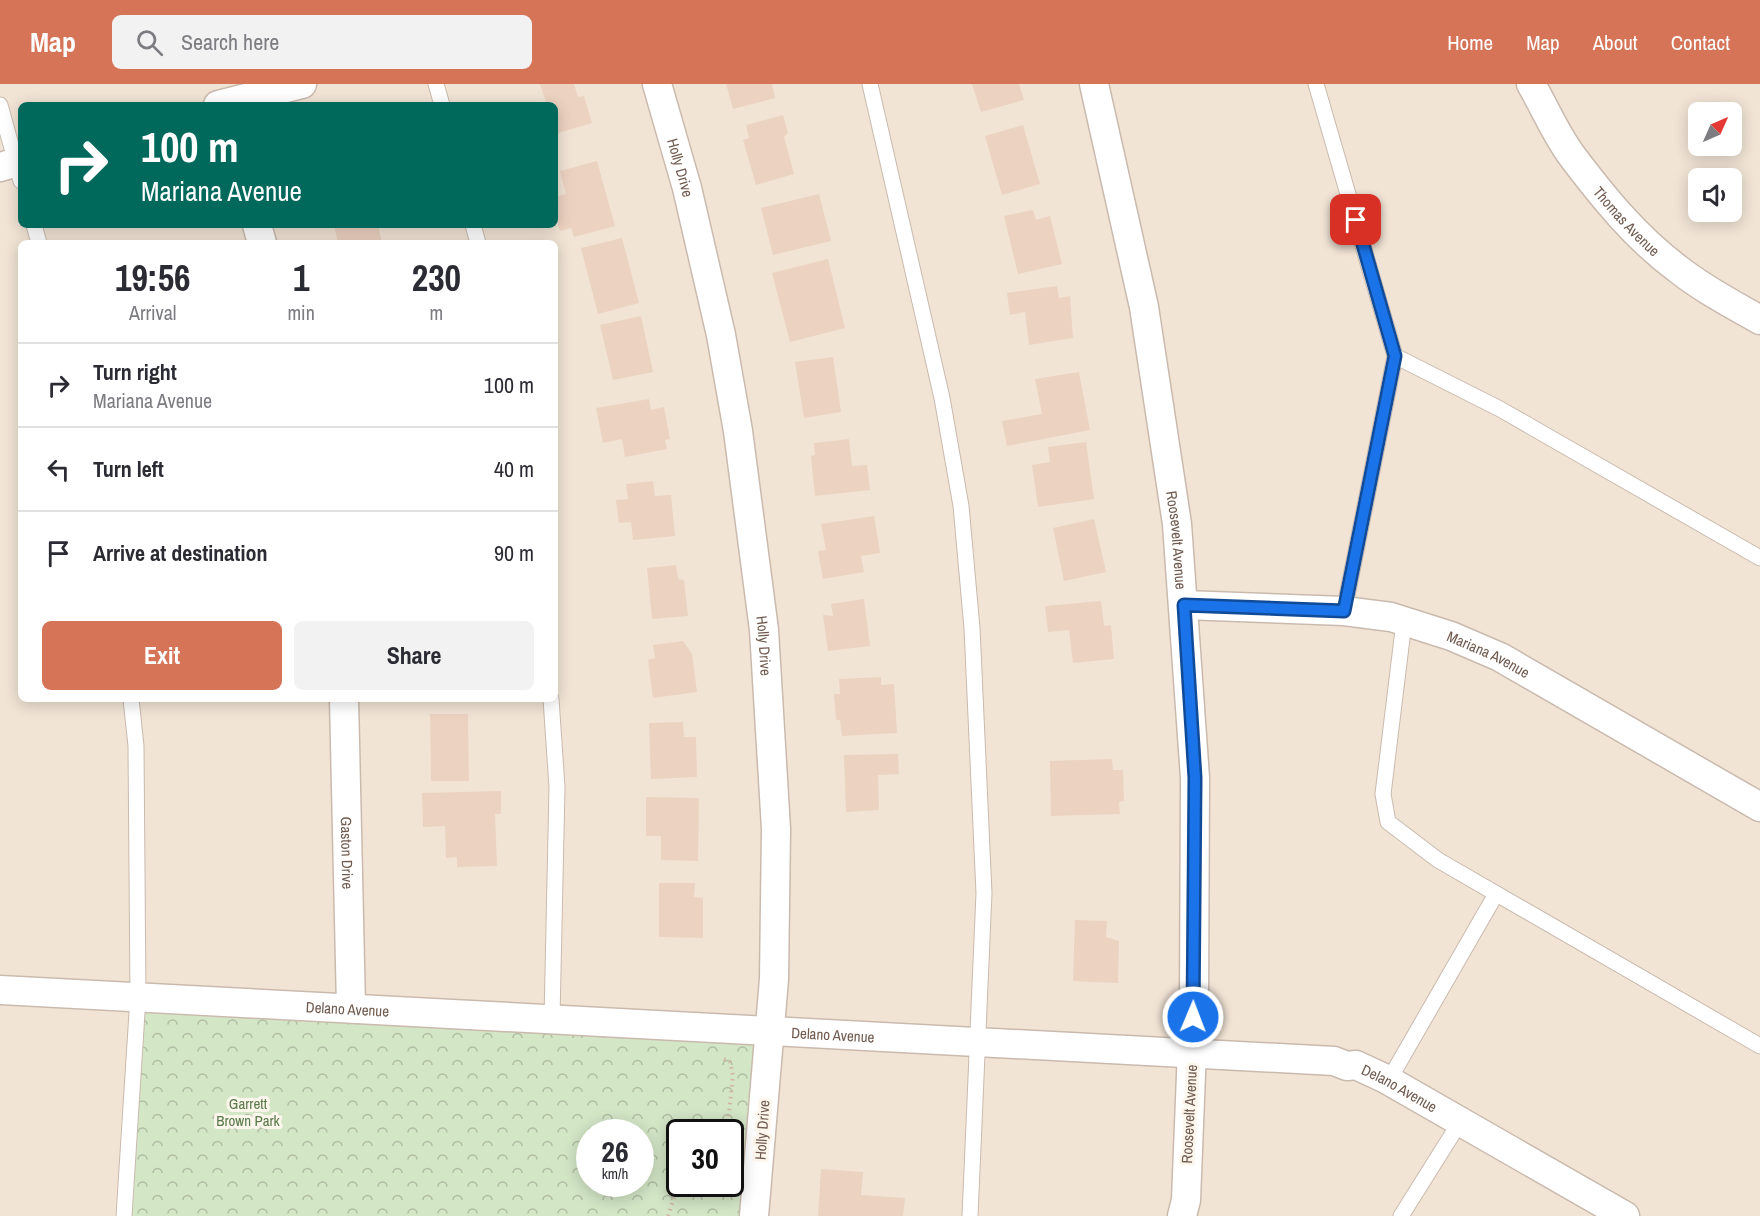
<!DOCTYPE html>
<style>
body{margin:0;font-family:"Archivo Narrow",sans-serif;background:#f2f2f3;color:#2b2b33;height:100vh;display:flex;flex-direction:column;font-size:22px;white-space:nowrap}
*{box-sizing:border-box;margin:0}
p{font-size:20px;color:#7c7c81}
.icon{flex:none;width:33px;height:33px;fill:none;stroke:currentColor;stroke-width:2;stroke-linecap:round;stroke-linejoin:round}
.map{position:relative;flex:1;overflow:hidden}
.side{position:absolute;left:18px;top:156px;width:540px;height:462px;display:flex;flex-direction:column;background:#fff;border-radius:9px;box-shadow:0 3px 15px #0003}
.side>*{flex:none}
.top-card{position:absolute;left:18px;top:18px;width:540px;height:126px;border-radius:9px;box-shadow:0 3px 15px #0003;background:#00695c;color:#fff;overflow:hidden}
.needle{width:39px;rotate:45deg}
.fabs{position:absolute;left:1688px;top:18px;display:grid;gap:12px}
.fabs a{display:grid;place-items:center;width:54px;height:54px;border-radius:9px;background:#fff;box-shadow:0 3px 15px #0003;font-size:30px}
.speed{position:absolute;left:576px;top:1035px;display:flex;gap:12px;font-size:30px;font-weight:700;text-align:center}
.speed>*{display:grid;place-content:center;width:78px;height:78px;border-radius:50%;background:#fff;box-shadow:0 3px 15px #0003;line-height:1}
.speed small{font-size:15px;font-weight:400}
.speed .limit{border:3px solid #111;border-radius:9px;background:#fff;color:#111}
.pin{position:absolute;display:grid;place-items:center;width:51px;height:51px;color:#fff;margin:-26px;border-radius:12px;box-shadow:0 3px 9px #0006}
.me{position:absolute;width:66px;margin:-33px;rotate:1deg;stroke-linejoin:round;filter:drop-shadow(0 0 4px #0008)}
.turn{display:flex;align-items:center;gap:21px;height:126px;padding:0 24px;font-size:27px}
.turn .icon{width:78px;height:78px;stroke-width:2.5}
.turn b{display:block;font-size:42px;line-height:51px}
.eta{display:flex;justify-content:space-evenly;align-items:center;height:102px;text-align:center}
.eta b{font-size:36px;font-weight:700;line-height:42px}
.action{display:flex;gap:12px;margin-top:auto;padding:12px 24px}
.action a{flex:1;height:69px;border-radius:9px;background:#d67458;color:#fff;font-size:24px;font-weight:700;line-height:69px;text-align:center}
.action a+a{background:#f2f2f3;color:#2b2b33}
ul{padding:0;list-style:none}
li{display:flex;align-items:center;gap:18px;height:84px;padding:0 24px;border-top:2px solid #e1e1e2}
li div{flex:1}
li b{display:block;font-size:22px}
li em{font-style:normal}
header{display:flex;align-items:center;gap:36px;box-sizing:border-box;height:84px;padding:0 30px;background:#d67458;color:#fff}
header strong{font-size:28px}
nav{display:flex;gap:33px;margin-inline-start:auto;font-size:21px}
.search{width:420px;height:54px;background:#f2f2f3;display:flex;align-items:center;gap:15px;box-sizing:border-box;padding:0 21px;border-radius:9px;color:#7c7c81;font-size:22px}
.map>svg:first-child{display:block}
.residential{fill:#f1e4d5;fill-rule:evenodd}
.park{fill:url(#park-crowns);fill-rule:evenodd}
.building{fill:#ecd2c1}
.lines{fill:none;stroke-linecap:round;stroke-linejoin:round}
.lane-casing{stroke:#cabaae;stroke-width:17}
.street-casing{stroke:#cabaae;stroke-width:31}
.path{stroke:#d1b5a4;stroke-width:4;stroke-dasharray:1.5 4.5;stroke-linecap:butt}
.lane{stroke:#fff;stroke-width:15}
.street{stroke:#fff;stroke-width:28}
.route-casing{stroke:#114b97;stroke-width:15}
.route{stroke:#1a73e8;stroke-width:10}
.labels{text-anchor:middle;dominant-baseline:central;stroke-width:6;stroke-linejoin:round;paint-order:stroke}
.street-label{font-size:15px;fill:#705a4e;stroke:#fdf6ec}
.park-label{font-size:15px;fill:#587a4a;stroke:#fdf6ec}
</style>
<header>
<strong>Map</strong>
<div class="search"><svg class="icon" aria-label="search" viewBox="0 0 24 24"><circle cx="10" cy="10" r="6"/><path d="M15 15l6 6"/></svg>Search here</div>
<nav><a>Home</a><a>Map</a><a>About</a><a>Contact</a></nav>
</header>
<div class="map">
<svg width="1760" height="1132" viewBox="0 0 1760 1132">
<defs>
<pattern id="park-crowns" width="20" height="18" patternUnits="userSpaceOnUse" patternTransform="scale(1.5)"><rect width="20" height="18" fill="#d3e6c6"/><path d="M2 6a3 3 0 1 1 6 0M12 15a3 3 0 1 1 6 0" fill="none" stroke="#b0bda3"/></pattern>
</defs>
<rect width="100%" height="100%" fill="#faf2e6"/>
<!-- residential -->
<path class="residential" d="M0,0H1760V1132H0ZM21,21H555V141H21ZM1698,28H1731V62H1698ZM1698,94H1731V128H1698ZM21,159H555V615H21ZM590,1048H640V1100H590ZM680,1048H730V1100H680Z"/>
<!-- park -->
<path class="park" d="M138,917L772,946L754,1132H124ZM590,1048H640V1100H590ZM680,1048H730V1100H680Z"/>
<!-- building -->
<g class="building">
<polygon points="540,0 574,0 578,13 584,12 592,39 555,50 555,21 547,21"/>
<polygon points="726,0 772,0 775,14 733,25"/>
<polygon points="972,0 1019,0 1024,16 981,28"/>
<polygon points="783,31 788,49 784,53 794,90 756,101 743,56 749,54 746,41"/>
<polygon points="1023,41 1040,100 1002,111 985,52"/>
<polygon points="597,77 615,142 574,153 571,144 560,147 555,130 555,113 566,110 560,87"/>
<polygon points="819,110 831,157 773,171 761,124"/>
<polygon points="1033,126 1036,136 1050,132 1062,180 1018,190 1004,132"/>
<polygon points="334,141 378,141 382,159 338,159"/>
<polygon points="622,154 639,219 598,230 581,164"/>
<polygon points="828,175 845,244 790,258 772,189"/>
<polygon points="1057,202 1059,214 1070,212 1073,254 1029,261 1025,228 1010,231 1007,209"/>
<polygon points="641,232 653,288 613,296 600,241"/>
<polygon points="833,273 841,328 804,334 795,278"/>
<polygon points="1079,288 1090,346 1007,362 1002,337 1042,330 1035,295"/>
<polygon points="649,315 651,326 664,323 670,355 665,356 667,365 625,373 622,355 603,359 596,324"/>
<polygon points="849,355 852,382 867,381 870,406 815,412 811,372 815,371 814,359"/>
<polygon points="1086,358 1094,415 1038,423 1032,381 1050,378 1048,363"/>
<polygon points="653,397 655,412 671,411 675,452 633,456 631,438 619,439 616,416 628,415 626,400"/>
<polygon points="874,432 880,469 861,472 864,488 823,495 818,467 826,466 821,440"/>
<polygon points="1094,435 1106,488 1064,497 1053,444"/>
<polygon points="676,481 678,495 684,496 688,532 652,535 647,484"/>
<polygon points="864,515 870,562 828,567 823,531 833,532 831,520"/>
<polygon points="1101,517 1104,542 1111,541 1114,575 1073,579 1069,546 1048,548 1045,522"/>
<polygon points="683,557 692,570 697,608 653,614 648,576 655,574 653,561"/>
<polygon points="881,593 881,601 894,600 897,649 842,652 840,636 836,636 834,610 840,610 839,595"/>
<polygon points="430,630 468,630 469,697 431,697"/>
<polygon points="683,638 684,653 696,653 697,693 651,695 649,639"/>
<polygon points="898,670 899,690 878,691 879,726 846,728 844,671"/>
<polygon points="1112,675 1113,686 1123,686 1124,717 1119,718 1120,730 1051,732 1050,677"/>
<polygon points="501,707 501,730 495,730 497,782 457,783 457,773 446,774 445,742 423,743 422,709"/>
<polygon points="646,713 699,714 698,777 661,776 661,752 646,752"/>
<polygon points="659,799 695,799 694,813 703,814 703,854 659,853"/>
<polygon points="1075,836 1107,837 1106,853 1119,857 1118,899 1073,897"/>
<polygon points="821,1085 863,1088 861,1111 905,1114 903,1132 818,1132"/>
</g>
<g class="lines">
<!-- lane casing -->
<g class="lane-casing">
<g id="lane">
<polyline points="436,0 442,21"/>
<polyline points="870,0 942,314 961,422 972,544 984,809 970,1132"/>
<polyline points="1316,0 1395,272 1344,527"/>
<polyline points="0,21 21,97"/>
<polyline points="34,141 39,159"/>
<polyline points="473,141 478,159"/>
<polyline points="1395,272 1500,325 1760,474"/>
<polyline points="1404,538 1383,710 1388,738 1438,776 1760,962"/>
<polyline points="551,615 557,703 552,934"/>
<polyline points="1389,996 1496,810"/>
<polyline points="124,1132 138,913 136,662 131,615"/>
<polyline points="1401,1132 1460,1038"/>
</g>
</g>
<!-- street casing -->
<g class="street-casing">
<g id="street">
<path id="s1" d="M657,0L687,104L721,251L738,347L764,546L776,745L774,895L754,1132"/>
<path id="s2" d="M1094,0L1144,223L1177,440L1195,694L1194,915L1186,1116L1182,1132"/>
<path id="s3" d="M1531,0C1545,24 1555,49 1572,72C1603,113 1636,154 1678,185C1703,205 1732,220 1760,236"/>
<polyline points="218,21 302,0"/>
<polyline points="0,83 21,77"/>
<polyline points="257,141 262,159"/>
<path id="s4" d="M1184,521L1344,527L1391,533L1451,552L1500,573L1760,723"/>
<path id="s5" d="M344,615L351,923"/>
<path id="s6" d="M0,906L1334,977L1347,982L1356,981L1386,995L1625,1132"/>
</g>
</g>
<!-- path -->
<g class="path">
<polyline points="724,975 730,978 733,992 728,1038"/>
<polyline points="700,1048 720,1039 730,1039"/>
<polyline points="668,1132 680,1096"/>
</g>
<!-- lane -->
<use href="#lane" class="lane"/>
<!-- street -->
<use href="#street" class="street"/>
</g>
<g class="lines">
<!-- route casing -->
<g class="route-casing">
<polyline id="route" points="1193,933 1195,694 1184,521 1344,527 1395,272 1356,136"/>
</g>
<!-- route -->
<use href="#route" class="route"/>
</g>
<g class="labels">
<!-- street labels -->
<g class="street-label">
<text stroke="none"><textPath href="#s1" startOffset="87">Holly Drive</textPath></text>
<text stroke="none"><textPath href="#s3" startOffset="168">Thomas Avenue</textPath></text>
<text stroke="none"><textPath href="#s2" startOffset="464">Roosevelt Avenue</textPath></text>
<text stroke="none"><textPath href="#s1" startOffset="573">Holly Drive</textPath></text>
<text stroke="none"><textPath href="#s4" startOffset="312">Mariana Avenue</textPath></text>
<text stroke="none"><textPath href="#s5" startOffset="154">Gaston Drive</textPath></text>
<text stroke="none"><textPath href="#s6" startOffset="348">Delano Avenue</textPath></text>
<text stroke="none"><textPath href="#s6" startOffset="834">Delano Avenue</textPath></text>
<text stroke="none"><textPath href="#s6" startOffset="1408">Delano Avenue</textPath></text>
<text transform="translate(1189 1030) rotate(-87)">Roosevelt Avenue</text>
<text transform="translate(762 1046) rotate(-86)">Holly Drive</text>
</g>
<!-- park labels -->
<g class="park-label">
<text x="248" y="1019">Garrett<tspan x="248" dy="17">Brown Park</tspan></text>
</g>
</g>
</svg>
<div class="fabs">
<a><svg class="needle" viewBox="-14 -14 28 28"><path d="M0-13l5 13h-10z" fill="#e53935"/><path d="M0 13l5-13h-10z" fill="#7c7c81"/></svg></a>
<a><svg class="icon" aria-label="sound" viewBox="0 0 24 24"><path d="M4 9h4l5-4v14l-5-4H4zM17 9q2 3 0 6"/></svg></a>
</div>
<div class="speed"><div>26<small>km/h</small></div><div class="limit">30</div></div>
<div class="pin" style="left:1356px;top:136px;background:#d93025"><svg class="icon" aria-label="arrive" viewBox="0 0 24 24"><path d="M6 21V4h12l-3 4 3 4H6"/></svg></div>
<svg class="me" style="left:1193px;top:933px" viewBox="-20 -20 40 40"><circle r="17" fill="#1a73e8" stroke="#fff" stroke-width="3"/><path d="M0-11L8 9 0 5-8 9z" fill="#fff"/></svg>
<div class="top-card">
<div class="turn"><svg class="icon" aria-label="right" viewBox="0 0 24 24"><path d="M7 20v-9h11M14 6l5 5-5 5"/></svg><div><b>100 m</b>Mariana Avenue</div></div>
</div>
<section class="side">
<div class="eta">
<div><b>19:56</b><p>Arrival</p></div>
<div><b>1</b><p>min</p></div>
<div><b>230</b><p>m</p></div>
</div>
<ul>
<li><svg class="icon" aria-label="right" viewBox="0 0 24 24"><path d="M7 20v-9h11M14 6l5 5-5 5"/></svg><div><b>Turn right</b><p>Mariana Avenue</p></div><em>100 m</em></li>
<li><svg class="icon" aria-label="left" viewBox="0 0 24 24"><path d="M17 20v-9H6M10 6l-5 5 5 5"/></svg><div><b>Turn left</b></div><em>40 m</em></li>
<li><svg class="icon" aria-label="arrive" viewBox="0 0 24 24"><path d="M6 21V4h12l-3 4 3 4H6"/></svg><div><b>Arrive at destination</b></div><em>90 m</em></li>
</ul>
<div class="action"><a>Exit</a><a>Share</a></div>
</section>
</div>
